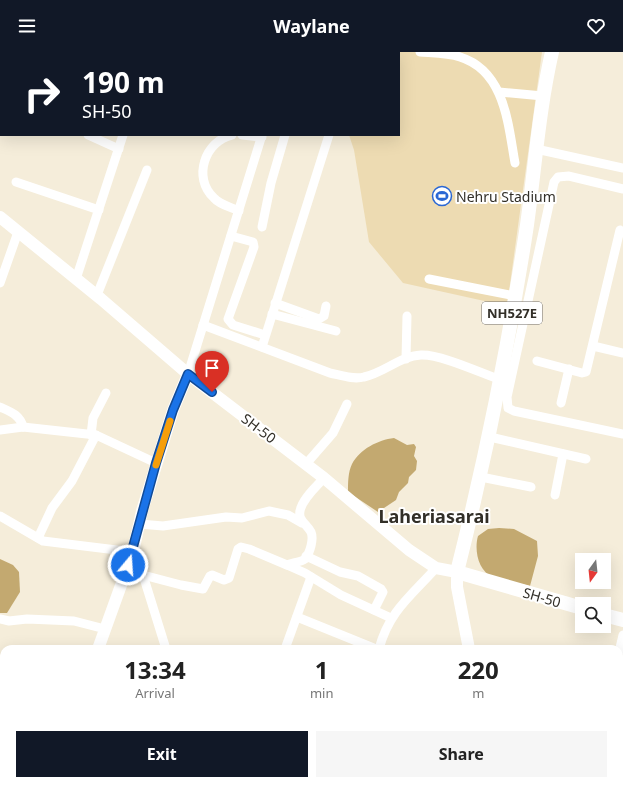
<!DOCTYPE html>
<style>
body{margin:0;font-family:"Noto Sans",sans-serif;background:#f6f6f6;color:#222;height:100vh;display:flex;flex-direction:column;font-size:15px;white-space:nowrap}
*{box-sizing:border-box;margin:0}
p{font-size:13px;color:#767676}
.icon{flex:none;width:22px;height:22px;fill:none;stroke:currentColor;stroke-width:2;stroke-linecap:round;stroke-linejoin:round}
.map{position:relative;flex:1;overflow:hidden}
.sheet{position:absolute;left:0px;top:593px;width:623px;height:140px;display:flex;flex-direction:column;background:#fff;border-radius:12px 12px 0 0;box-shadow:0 4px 16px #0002}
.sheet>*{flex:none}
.hud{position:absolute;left:0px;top:0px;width:400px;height:84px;box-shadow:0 4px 16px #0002;background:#111827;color:#fff;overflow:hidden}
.needle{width:26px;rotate:195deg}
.fabs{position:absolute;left:575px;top:501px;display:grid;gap:8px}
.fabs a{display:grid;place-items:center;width:36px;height:36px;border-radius:0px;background:#fff;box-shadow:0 4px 16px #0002;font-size:20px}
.pin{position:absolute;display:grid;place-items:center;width:34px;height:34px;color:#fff;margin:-41px -17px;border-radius:50% 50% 50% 0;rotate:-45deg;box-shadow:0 0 4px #0007}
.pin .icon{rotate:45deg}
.me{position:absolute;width:44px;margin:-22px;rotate:18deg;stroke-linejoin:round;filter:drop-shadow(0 0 3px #0008)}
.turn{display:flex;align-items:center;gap:14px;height:84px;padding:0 16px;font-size:18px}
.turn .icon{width:52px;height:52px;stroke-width:2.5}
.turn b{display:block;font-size:28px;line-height:34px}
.eta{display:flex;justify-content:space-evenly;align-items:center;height:68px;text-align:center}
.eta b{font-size:24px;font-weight:700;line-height:28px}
.button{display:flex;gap:8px;margin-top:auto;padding:8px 16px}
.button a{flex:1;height:46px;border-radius:0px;background:#111827;color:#fff;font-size:16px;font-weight:700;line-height:46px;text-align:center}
.button a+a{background:#f6f6f6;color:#222}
header{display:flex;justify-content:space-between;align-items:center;height:52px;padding:0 16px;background:#111827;color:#fff;font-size:18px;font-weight:700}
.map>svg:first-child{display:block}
.green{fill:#eddbb2}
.water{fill:#c3a970}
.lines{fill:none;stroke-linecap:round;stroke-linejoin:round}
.minor{stroke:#fff;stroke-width:9}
.major{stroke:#fff;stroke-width:12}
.highway{stroke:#fff;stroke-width:14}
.route-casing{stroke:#114b97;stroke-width:10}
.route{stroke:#1a73e8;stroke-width:7}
.slow{stroke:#f59e0b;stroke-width:7}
.labels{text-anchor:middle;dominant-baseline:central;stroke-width:4;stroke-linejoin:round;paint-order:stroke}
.shield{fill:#fff;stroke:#706d68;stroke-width:1}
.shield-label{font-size:13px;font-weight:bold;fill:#322f28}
.poi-label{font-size:14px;fill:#322f28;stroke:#fff;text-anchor:start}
.street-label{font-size:14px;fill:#322f28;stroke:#fff}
.district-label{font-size:18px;font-weight:bold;fill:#322f28;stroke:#fff}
</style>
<header><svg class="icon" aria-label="menu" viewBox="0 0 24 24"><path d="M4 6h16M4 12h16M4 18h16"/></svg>Waylane<svg class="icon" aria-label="heart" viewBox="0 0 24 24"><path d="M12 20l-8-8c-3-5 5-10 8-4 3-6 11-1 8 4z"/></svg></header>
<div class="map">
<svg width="623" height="733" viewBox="0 0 623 733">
<rect width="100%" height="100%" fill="#f5edda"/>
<!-- green -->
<polygon class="green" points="326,0 542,0 507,254 403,231 369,190 354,98 349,83 399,83 399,1"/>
<!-- water -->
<g class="water">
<path d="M394,386L407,393L414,392L416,395L414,404L417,409L416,418L409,425L408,431L399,440L396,448L378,460L348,440C348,431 348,420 352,412C360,397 378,388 394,386Z"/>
<path d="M499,476L514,477L537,489L538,504L530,534C518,531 503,530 493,525C478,519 474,498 478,484L488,477Z"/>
<polygon points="0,507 13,513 19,520 20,540 7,561 0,561"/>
<polygon points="86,729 155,729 153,733 84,733"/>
</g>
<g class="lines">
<!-- minor -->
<g class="minor">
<polyline points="145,0 148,1"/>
<path d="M420,0C433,1 448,1 460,5C505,19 508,72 515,111"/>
<polyline points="127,1 128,0"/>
<polyline points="192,1 193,0"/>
<polyline points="287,1 287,0"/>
<polyline points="380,1 380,0"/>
<polyline points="0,21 1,21"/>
<polyline points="499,40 543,44"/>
<polyline points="88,83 119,97"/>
<path d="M232,83C205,89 192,126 214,146C220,153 231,155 239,159"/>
<polyline points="242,83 262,85"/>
<polyline points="536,97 623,116"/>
<polyline points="16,130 99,158"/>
<polyline points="623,137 569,124 558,125 554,130 507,345 508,356 514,359 623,382"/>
<polyline points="262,175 271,131 285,83"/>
<polyline points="231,184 253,190 254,195 228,267 233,273 265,283"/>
<polyline points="76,227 123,83"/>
<polyline points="429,227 515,244"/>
<polyline points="0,231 18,180"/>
<polyline points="97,243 147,118"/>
<polyline points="275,251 319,267 324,264 326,254"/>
<polyline points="272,262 336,279"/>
<path d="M203,273L330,321C340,323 353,328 364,325C384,321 400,304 421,303C440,302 481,321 501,328"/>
<polyline points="593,294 623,301"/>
<polyline points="262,295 329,83"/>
<polyline points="406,307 407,264"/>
<polyline points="537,309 582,321 586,320 620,178"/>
<polyline points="188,322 262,83"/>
<polyline points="561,351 569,317"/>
<path d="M0,355C11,360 20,363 23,375"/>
<polyline points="0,378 23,375 96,383 156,411"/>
<polyline points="91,383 93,366 106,341"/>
<polyline points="490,385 586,407"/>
<polyline points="306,412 333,381 347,352"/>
<polyline points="481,425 531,435"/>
<path d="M324,426C317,434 302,447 300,459C298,469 307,472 311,480C314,487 310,501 305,507C301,510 292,511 287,513L305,521L341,543L391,566"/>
<polyline points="555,443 563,402"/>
<polyline points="0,464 43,489 133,500 143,523 166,597"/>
<polyline points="140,472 163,474 226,465 242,466 269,459 288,463 302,471"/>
<polyline points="38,486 52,456 72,429 96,383"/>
<polyline points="306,504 340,520 358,524 381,537 383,540 374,558"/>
<polyline points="143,523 181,533 203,537 210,524 212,523 224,528 229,526 238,497 241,495 249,497 287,513"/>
<polyline points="297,565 376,597"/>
<polyline points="0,567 9,569 27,567 74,569 105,577"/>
<polyline points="285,597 311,525"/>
<path d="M379,597C389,559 411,544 436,516"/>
<polyline points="619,600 623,583"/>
<polyline points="0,672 4,679"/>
<polyline points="619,689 623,691"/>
<polyline points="33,729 40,733"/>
<polyline points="224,729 226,733"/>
<polyline points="424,729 435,733"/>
<polyline points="503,729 511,733"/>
<polyline points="326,733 328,729"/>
<polyline points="564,733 565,729"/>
</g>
<!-- major -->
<g class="major">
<polyline points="0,165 101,247 188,322 324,426 409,498 436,516 457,520 457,535 469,597"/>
<polyline points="98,597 133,500 142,459 173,358 188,322"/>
<polyline points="477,729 479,733"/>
<polyline points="18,733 22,729"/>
</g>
<!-- highway -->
<g class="highway">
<path d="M552,0C539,57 535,115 527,173C509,291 486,405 457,520L582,556"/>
<polyline points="604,563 623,568"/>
</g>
</g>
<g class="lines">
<!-- route casing -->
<g class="route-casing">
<polyline id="route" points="128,513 156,411 173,358 188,322 212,340"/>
</g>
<!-- route -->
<use href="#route" class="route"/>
<!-- slow -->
<polyline class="slow" points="156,413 170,369"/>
</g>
<!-- icons -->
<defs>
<g id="stadium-ring" transform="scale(1)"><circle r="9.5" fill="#fff" stroke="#2a67d4" stroke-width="1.5"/><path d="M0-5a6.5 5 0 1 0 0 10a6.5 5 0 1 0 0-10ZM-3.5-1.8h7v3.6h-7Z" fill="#2a67d4"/></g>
</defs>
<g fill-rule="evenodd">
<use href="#stadium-ring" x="442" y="144"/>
</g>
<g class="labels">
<!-- shield labels -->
<rect class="shield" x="482" y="250" width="60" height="22" rx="3"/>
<g class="shield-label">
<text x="512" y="261">NH527E</text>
</g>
<!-- poi labels -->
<g class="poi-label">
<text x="456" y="144">Nehru Stadium</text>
</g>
<!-- street labels -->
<g class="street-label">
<text transform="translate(259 376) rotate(37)">SH-50</text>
<text transform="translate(542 545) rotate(16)">SH-50</text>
</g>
<!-- district labels -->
<g class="district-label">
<text x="434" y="464">Laheriasarai</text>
</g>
</g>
</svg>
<div class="fabs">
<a><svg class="needle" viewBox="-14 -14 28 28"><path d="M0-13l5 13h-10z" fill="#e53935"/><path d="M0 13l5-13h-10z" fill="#767676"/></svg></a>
<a><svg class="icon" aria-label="search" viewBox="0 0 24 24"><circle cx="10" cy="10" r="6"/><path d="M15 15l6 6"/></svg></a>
</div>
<div class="pin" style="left:212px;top:340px;background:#d93025"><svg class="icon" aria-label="arrive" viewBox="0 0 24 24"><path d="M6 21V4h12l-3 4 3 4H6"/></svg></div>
<svg class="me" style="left:128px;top:513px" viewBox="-20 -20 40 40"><circle r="17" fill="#1a73e8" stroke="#fff" stroke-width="3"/><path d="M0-11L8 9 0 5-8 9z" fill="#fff"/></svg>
<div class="hud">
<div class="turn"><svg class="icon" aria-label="right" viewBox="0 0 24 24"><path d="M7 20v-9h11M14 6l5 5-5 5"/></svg><div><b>190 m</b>SH-50</div></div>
</div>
<section class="sheet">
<div class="eta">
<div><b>13:34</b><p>Arrival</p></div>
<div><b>1</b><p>min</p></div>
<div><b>220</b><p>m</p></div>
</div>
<div class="button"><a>Exit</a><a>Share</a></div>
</section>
</div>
